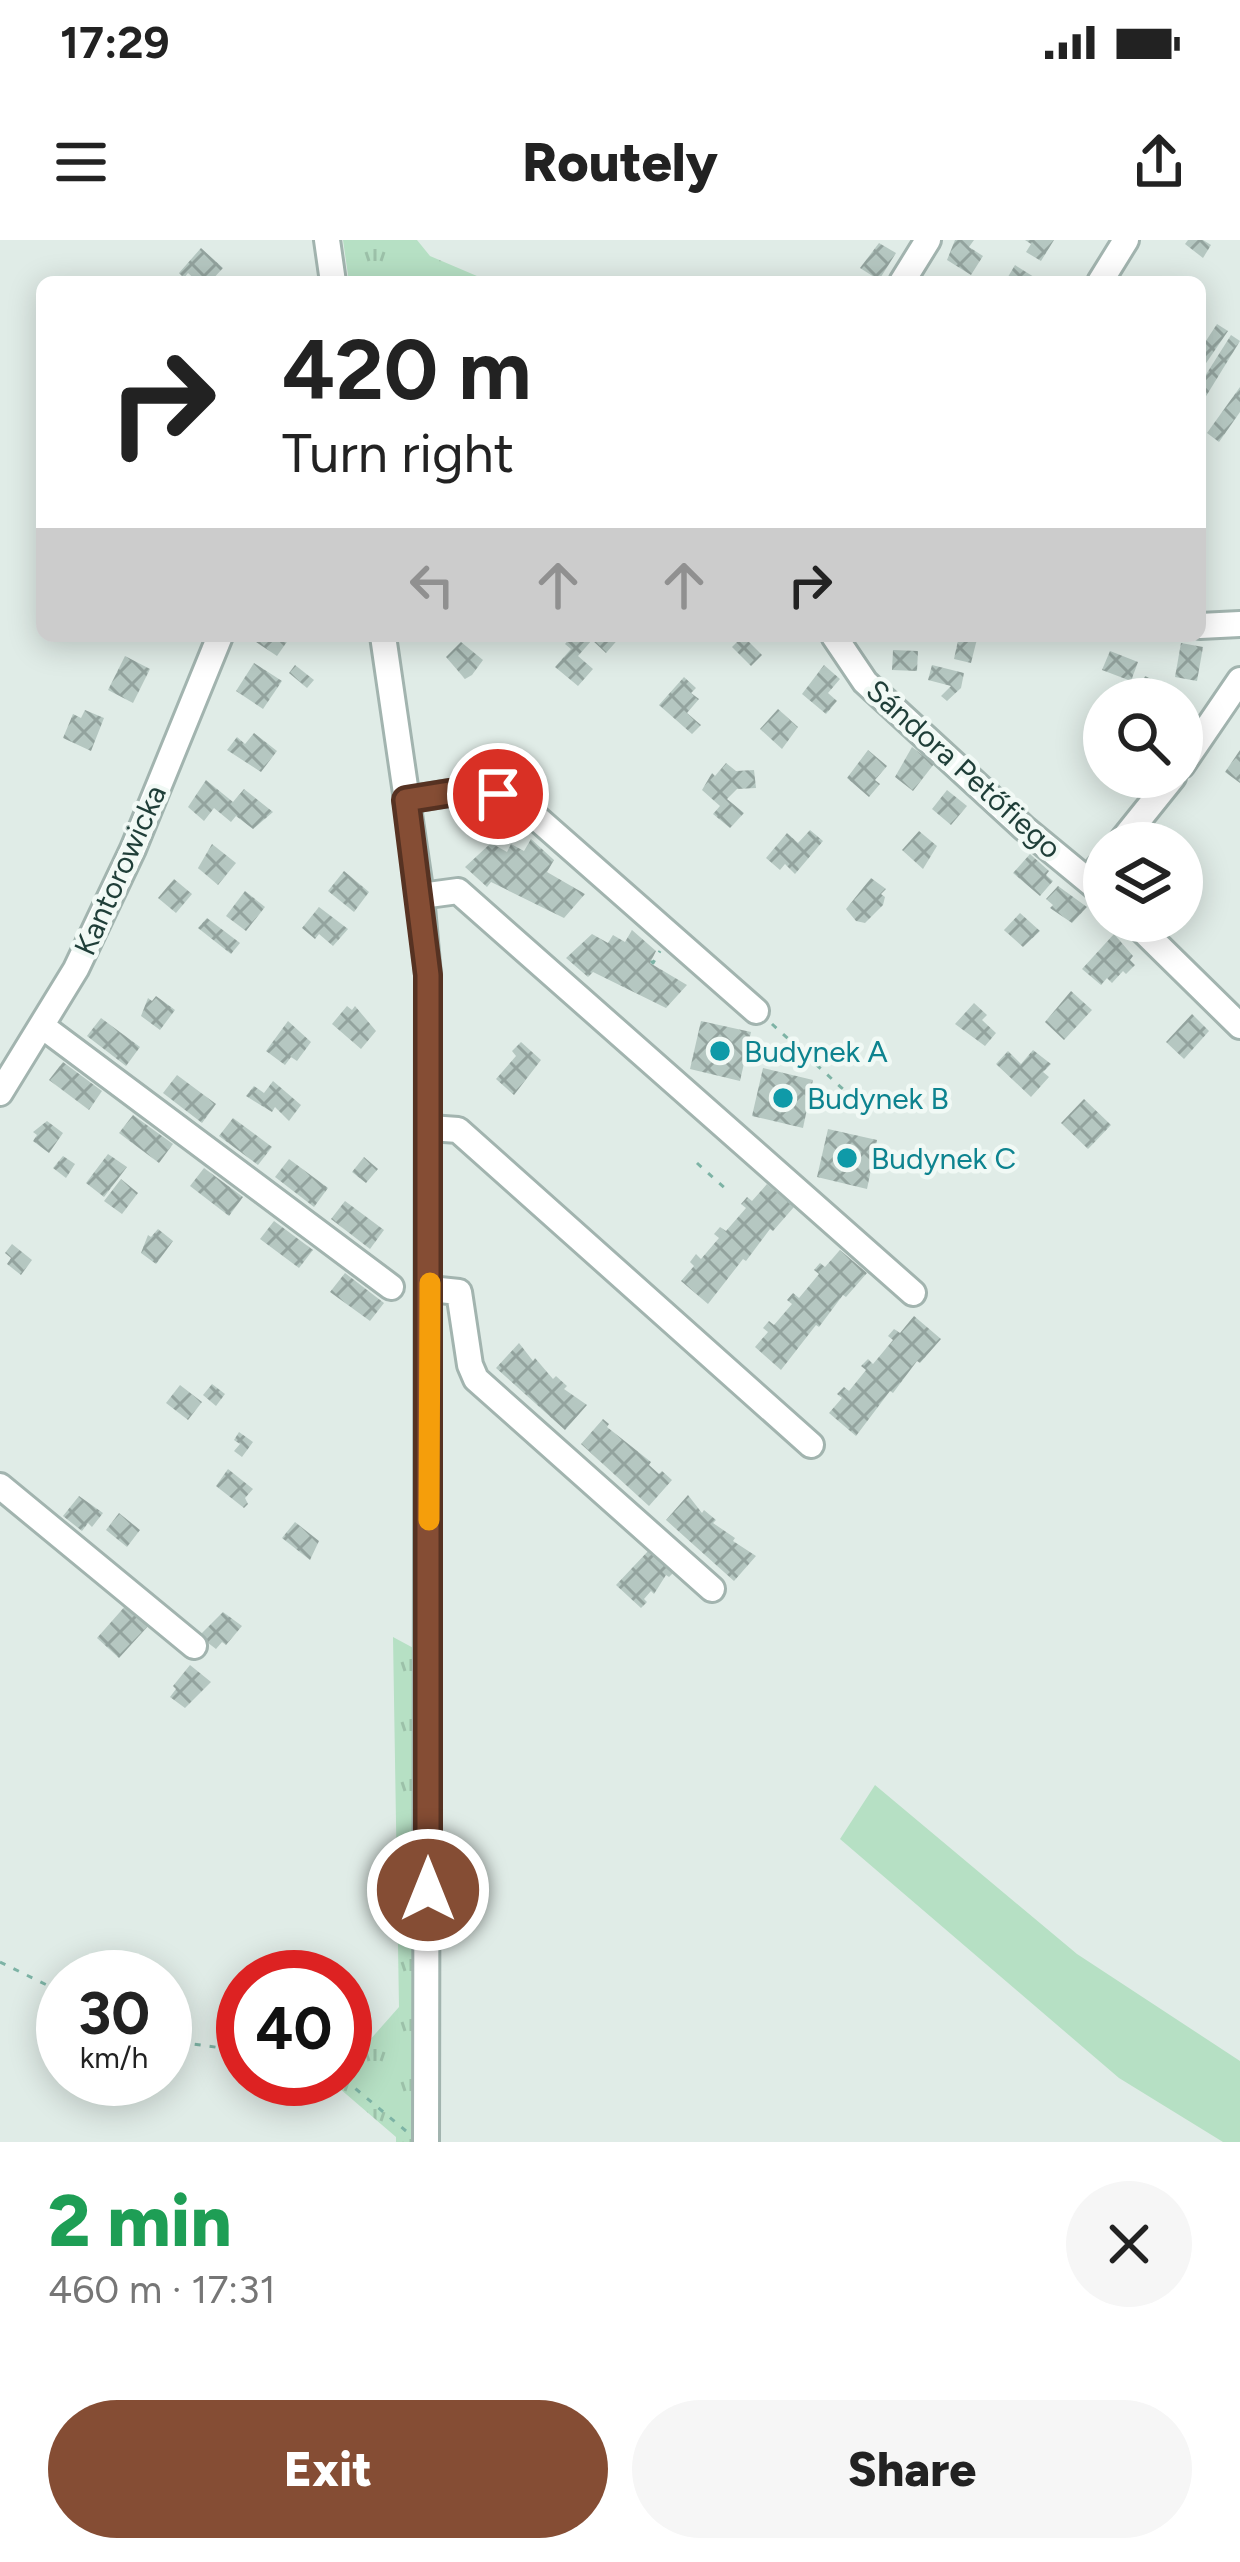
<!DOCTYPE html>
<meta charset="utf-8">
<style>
body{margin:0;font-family:Figtree,sans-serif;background:#f6f6f6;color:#222;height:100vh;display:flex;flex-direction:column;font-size:45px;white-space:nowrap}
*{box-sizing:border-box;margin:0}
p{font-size:39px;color:#767676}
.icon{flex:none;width:66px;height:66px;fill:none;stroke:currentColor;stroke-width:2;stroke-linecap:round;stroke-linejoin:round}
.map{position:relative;height:1902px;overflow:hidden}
.side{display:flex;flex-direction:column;background:#fff;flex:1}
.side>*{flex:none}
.top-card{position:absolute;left:36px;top:36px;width:1170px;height:366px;border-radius:18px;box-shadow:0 6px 30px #0003;background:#fff;color:#222;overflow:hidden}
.fabs{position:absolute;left:1083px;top:438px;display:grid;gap:24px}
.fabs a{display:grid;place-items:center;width:120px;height:120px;border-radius:50%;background:#fff;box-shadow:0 6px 30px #0003;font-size:60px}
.speed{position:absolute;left:36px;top:1710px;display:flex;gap:24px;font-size:60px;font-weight:700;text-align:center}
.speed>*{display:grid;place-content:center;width:156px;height:156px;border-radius:50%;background:#fff;box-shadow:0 6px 30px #0003;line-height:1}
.speed small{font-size:30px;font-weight:400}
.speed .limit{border:18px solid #d22;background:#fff;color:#111}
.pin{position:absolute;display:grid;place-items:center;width:102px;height:102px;color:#fff;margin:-51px;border:6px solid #fff;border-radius:50%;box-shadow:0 3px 12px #0007}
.me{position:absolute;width:132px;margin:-66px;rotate:0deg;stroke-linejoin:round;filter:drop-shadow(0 0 9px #0008)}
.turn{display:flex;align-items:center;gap:42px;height:252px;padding:0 48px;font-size:54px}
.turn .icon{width:156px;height:156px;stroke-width:2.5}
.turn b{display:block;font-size:84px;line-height:102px}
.lanes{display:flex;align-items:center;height:114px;padding:0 48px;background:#0003;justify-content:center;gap:60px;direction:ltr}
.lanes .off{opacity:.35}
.round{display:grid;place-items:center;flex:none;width:126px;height:126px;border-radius:63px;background:#f6f6f6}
.head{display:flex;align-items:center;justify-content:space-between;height:204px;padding:0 48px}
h1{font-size:72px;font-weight:800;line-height:90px;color:#1e9e55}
.primary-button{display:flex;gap:24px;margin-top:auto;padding:24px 48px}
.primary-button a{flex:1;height:138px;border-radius:72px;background:#854d34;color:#fff;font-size:48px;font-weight:800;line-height:138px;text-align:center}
.primary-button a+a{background:#f6f6f6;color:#222}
.status{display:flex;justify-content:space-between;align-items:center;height:84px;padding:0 60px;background:#fff;direction:ltr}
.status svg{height:33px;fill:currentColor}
header{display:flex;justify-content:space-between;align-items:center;height:156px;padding:0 48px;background:#fff;font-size:54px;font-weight:800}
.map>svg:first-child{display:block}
.grass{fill:url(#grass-tufts)}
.garden{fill:#b6e0c4}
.building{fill:url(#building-cross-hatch)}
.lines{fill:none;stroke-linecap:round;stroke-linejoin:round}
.minor-casing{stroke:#a2b4af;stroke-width:30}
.path{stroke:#7db3a5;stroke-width:3;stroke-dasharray:6 9;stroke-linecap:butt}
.minor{stroke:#fff;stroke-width:24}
.route-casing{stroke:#563222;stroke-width:30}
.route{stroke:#854d34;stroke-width:21}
.slow{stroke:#f59e0b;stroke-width:21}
.culture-dot{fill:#0f9aa8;stroke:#f1f9f5;stroke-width:4.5}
.labels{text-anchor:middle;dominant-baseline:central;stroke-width:9;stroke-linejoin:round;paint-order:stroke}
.street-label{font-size:30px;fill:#1f3e38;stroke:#f1f9f5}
.culture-label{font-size:30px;fill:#0d838f;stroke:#f1f9f5;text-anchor:start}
</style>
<div class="status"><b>17:29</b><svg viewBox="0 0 49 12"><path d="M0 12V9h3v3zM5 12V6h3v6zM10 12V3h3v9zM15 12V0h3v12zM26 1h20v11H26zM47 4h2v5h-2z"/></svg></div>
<header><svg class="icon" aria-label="menu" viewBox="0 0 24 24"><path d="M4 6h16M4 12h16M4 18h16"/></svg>Routely<svg class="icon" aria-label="share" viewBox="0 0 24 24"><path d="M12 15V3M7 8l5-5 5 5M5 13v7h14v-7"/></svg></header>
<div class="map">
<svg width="1240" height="1902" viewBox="0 0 1240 1902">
<defs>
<pattern id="grass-tufts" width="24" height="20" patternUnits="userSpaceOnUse" patternTransform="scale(3)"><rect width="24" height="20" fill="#b6e0c4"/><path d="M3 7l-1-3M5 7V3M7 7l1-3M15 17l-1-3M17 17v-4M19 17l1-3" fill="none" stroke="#9cc1a9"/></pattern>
<pattern id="building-cross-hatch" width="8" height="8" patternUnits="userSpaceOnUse" patternTransform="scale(3)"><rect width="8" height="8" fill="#b5c7c1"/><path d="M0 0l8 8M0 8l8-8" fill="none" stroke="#93a39e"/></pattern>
</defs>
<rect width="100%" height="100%" fill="#e0ece7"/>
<!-- grass -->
<g class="grass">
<polygon points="343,0 417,0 430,16 491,42 349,42"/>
<polygon points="393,1397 419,1411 418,1803 412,1902 396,1902 396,1897 332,1842 345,1839 345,1828 399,1767"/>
</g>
<!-- garden -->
<polygon class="garden" points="875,1545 1077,1714 1240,1821 1240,1902 1223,1902 1119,1838 840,1599"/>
<!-- building -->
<g class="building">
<polygon points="955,0 974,0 969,7 983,16 971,35 947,20"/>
<polygon points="1025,0 1054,0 1041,21 1026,12 1031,4"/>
<polygon points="1188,0 1203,0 1211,5 1203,18 1185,4"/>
<polygon points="879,3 896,13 879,40 860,28"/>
<polygon points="201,8 223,28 210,42 198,42 188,33 184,38 179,33"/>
<polygon points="1015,25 1042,42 1005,42"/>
<polygon points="1217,84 1228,91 1200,132 1200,110"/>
<polygon points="1231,95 1240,101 1200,166 1200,144"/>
<polygon points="1240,147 1240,172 1219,202 1207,193"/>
<polygon points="260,396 291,396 277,416 256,402"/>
<polygon points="572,396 621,396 606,413 592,400 578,416 593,429 578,446 555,427 571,409 565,404"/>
<polygon points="743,396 762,415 751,426 732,407"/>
<polygon points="959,396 977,399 971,423 954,419"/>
<polygon points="461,402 483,420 472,435 465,439 446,417"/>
<polygon points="1181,403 1203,407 1197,441 1175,437"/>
<polygon points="893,410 918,411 917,431 892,430"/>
<polygon points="1110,411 1138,422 1131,441 1102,430"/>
<polygon points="125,416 150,429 133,463 108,450"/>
<polygon points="254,423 282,441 263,469 236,451"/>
<polygon points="295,425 314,440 307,448 289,433"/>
<polygon points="824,425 840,439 828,453 837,461 826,474 802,454"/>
<polygon points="932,425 964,433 961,448 947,461 941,456 951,446 928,440"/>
<polygon points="1145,436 1177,451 1173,459 1157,459 1138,451"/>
<polygon points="684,437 696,448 691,453 699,459 687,473 701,485 692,494 659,465"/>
<polygon points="778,469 798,487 782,509 760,489"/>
<polygon points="85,470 104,478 91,511 63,498 73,474 81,478"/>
<polygon points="254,493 277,511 261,532 227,510 237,497 245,504"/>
<polygon points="912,507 934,524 913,551 895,537"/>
<polygon points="868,510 887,526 875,540 880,544 869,557 847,538"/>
<polygon points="1240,510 1240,543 1225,532"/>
<polygon points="726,523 736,531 754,530 756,548 737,549 727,559 744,573 730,588 713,574 720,566 702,550 712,533 715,536"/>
<polygon points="206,540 233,562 244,549 273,572 253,589 236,576 231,582 214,568 204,581 188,567"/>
<polygon points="947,550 967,566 951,585 932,569"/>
<polygon points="810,590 823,601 795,634 785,624 780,630 766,618 787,593 798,603"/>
<polygon points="919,591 937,606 923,629 902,610"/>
<polygon points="531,599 554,620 547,632 585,654 564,678 491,642 487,647 465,627 491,603 507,612 511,604 524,611"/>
<polygon points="212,604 236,623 218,645 198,628"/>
<polygon points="1182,609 1196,623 1192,627 1197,632 1182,648"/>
<polygon points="1030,614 1049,631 1046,635 1053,641 1040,656 1013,633"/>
<polygon points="344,631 369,652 354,672 328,651"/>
<polygon points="871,638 886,649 881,654 885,657 883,665 865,683 856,681 846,669"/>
<polygon points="174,639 192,654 176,673 158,658"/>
<polygon points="1058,646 1087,667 1072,683 1050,668 1053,665 1046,659"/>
<polygon points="245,651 265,667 246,691 226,676"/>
<polygon points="319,667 348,689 333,706 319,694 315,699 302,688"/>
<polygon points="1020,673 1040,691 1023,707 1004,690"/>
<polygon points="207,678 240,703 231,714 198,688"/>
<polygon points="632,690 656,711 650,723 687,745 666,768 593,732 588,737 566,718 592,694 608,703 613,695 625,702"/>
<polygon points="1114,694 1133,716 1130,720 1135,725 1126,734 1123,731 1112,743 1107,738 1101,745 1082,729"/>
<polygon points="1071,751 1092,770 1064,800 1045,782"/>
<polygon points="156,756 175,770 160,790 141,776 148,758 152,761"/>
<polygon points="974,763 987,775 982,780 996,793 985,806 955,784"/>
<polygon points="347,766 352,770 355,766 376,791 361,809 332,784"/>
<polygon points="1192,774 1209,791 1184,819 1166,802"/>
<polygon points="101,778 140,807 126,826 87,796"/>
<polygon points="288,781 311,802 297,821 291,817 285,825 266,811"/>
<polygon points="701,781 751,792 740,841 690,829"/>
<polygon points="521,802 541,820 514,855 496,839 516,816 512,811"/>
<polygon points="1033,810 1051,824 1043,832 1049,837 1031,857 996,824 1008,811 1021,824"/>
<polygon points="63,822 102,851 89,870 49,840"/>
<polygon points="763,828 813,840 803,888 752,876"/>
<polygon points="177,835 216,864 202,883 163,853"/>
<polygon points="273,841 301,865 289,881 275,867 272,872 246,856 254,846 264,853"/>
<polygon points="1084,859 1111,885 1088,909 1061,883"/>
<polygon points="133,875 173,904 159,923 119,893"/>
<polygon points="233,878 272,907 258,925 219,896"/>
<polygon points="47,881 63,893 49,913 33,901 37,895 33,892"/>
<polygon points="828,889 877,900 867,949 817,937"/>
<polygon points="108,914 127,927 104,957 86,943"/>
<polygon points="63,916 75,924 66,938 53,928"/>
<polygon points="364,917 378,929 366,943 352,932"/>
<polygon points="289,919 328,948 314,967 275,937"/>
<polygon points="204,928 243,957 229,976 190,946"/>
<polygon points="121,939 138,953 122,974 104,961"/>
<polygon points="767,944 794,967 773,991 770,989 746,1021 743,1019 708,1064 681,1041 694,1026 690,1022 696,1014 701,1019 719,998 714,994 720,987 726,991 746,968 741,964 747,957 752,961"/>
<polygon points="345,961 384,990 370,1009 331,979"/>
<polygon points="274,981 313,1010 299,1028 260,999"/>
<polygon points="158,989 173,1001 156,1024 141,1013 148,995 151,997"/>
<polygon points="12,1004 32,1020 21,1035 7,1024 11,1018 5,1013"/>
<polygon points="840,1010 867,1033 846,1057 843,1055 819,1087 816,1085 781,1130 755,1107 768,1092 763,1088 769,1081 774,1085 792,1064 787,1060 793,1053 799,1058 819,1034 814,1030 820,1023 825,1027"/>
<polygon points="345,1033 384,1063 370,1081 330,1052"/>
<polygon points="914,1076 941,1099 920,1123 917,1121 893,1153 890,1151 856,1196 829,1173 842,1158 837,1154 844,1147 849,1151 866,1130 861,1126 868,1119 873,1124 893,1100 888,1096 894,1089 900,1093"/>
<polygon points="519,1103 533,1121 535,1118 553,1139 556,1136 567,1146 564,1149 587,1165 565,1190 496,1128"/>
<polygon points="212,1144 225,1154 216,1166 203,1155"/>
<polygon points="180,1145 202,1162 188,1180 166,1163"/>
<polygon points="603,1179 609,1184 607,1187 651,1222 649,1225 659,1234 662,1231 672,1240 649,1266 581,1204"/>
<polygon points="239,1192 253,1202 242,1217 234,1211 240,1204 234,1200"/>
<polygon points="228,1229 253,1249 245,1258 248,1264 244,1268 216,1246"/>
<polygon points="688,1255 702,1273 704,1270 716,1280 713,1283 735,1298 733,1301 756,1316 734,1341 666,1280"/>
<polygon points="79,1256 103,1273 92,1287 88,1283 82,1291 63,1276"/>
<polygon points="119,1273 140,1290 127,1307 106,1290"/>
<polygon points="295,1282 319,1301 310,1320 282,1298"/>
<polygon points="650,1309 675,1331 669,1337 666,1335 654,1354 651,1351 644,1359 647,1362 641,1368 616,1345"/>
<polygon points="127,1364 150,1384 119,1418 97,1398"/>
<polygon points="223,1372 242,1386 226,1405 222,1402 216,1409 199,1396"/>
<polygon points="190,1425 211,1442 185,1468 170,1457 176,1449 173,1446"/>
</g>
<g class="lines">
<!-- minor casing -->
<g class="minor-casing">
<g id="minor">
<polyline points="327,0 333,42"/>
<polyline points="902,42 928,0"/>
<polyline points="1100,42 1126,0"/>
<polyline points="1200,386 1240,384"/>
<polyline points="383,396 421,656 428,735 426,1902"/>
<polyline points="834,396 865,442 1024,588 1104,654"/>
<polyline points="1182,525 1240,440"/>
<polyline points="406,560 468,550 514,558 756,771"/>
<polyline points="1120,603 1173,537"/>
<polyline points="1088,640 1104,621"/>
<polyline points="421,656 458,651 913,1053"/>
<polyline points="1133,681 1240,786"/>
<polyline points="42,786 391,1047"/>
<polyline points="0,853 76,729 133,609 220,396"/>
<polyline points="430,888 458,890 811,1205"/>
<polyline points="430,1049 459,1052 470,1125 476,1139 712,1349"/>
<polyline points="0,1246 194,1406"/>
</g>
</g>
<!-- path -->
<g class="path">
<polyline points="651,721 653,723 660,711"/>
<polyline points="772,784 857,862"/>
<polyline points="697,923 727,950"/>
<polyline points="0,1722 63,1753"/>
<polyline points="165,1800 243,1811"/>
<polyline points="344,1839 406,1891"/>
</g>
<!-- minor -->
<use href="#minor" class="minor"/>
</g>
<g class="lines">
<!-- route casing -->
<g class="route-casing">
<polyline id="route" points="428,1650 428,735 406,560 468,550 498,554"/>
</g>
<!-- route -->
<use href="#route" class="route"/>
<!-- slow -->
<polyline class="slow" points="429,1280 430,1043"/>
</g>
<!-- markers -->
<g class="culture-dot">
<circle cx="720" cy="811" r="12"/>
<circle cx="783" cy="858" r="12"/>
<circle cx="847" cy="918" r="12"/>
</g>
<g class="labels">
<!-- street labels -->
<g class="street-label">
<text transform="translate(964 529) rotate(42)">Sándora Petőfiego</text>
<text transform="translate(120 630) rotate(-66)">Kantorowicka</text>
</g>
<!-- culture labels -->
<g class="culture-label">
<text x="744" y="811">Budynek A</text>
<text x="807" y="858">Budynek B</text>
<text x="871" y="918">Budynek C</text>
</g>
</g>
</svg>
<div class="fabs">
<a><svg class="icon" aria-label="search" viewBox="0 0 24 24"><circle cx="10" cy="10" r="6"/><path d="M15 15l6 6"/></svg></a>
<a><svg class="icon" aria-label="layers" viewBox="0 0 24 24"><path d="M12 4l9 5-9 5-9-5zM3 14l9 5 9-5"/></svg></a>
</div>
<div class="speed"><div>30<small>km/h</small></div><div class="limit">40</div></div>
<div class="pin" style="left:498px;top:554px;background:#d93025"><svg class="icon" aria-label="arrive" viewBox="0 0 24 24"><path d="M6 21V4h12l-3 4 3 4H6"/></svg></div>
<svg class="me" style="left:428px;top:1650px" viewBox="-20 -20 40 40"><circle r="17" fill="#854d34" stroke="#fff" stroke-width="3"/><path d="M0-11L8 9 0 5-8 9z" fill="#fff"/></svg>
<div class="top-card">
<div class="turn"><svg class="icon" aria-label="right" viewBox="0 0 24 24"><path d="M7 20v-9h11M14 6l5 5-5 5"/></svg><div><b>420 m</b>Turn right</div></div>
<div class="lanes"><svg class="icon off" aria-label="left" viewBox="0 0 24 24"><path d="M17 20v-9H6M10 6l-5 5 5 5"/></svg><svg class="icon off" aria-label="ahead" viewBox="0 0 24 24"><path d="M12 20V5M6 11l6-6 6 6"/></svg><svg class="icon off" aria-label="ahead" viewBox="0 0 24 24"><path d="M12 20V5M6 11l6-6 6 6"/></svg><svg class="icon" aria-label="right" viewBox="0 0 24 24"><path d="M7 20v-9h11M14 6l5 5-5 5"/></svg></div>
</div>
</div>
<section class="side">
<div class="head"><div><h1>2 min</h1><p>460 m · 17:31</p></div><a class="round"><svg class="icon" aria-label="close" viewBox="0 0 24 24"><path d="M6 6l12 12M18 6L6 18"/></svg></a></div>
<div class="primary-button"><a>Exit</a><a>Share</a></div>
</section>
